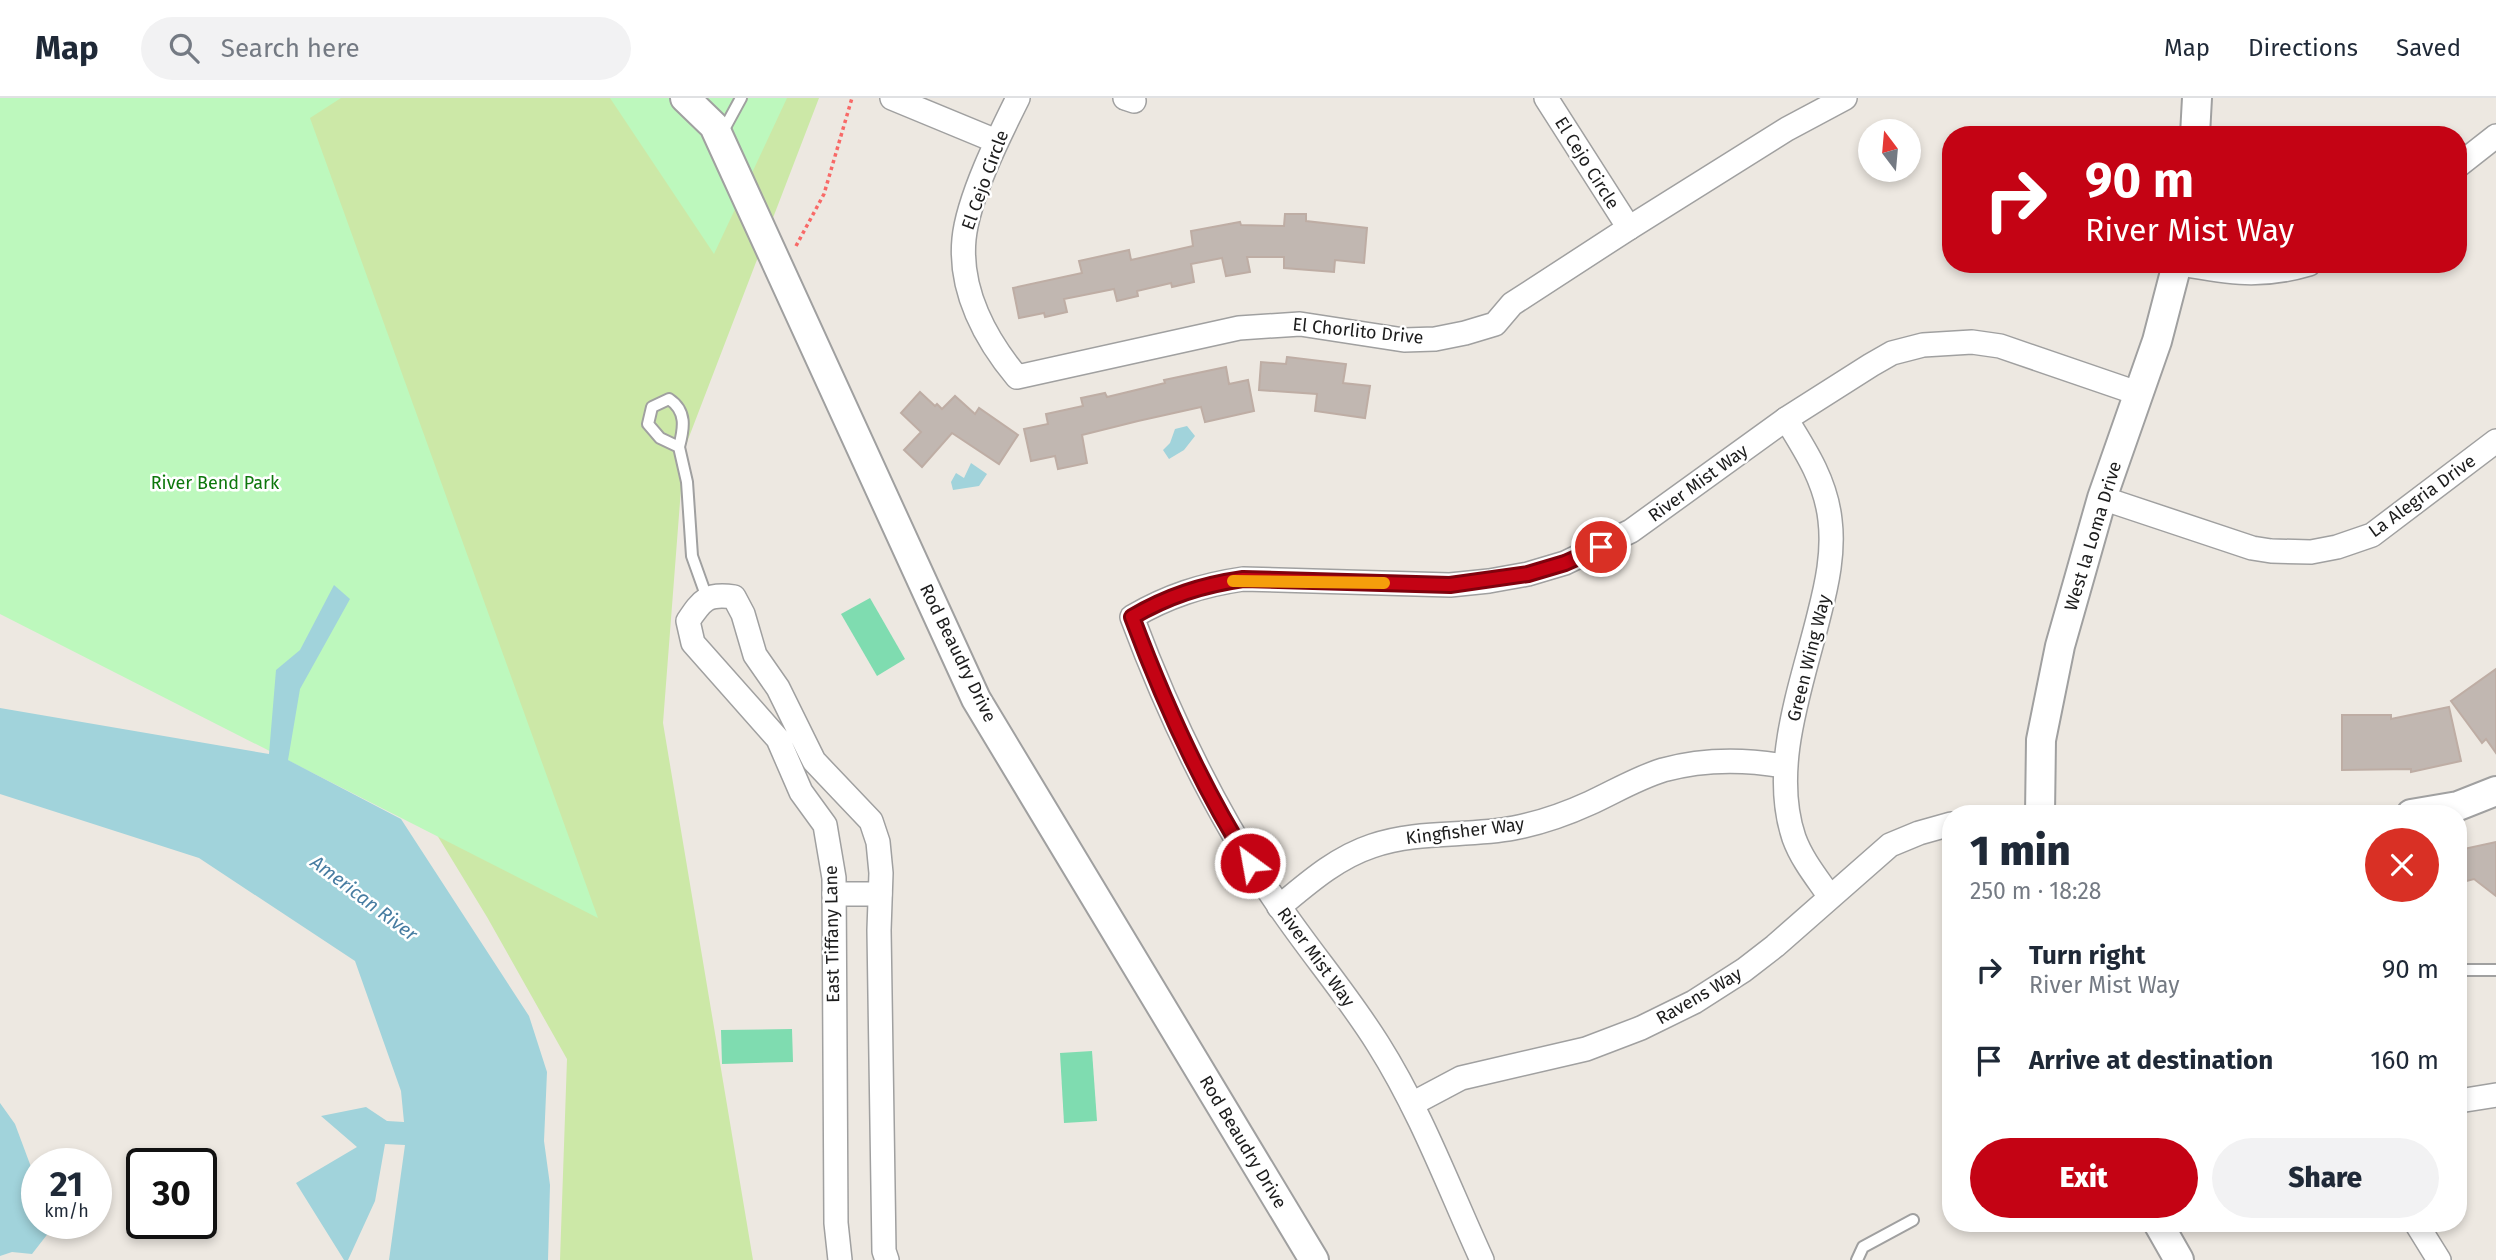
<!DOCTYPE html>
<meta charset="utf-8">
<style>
body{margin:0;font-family:"Fira Sans",sans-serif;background:#f2f2f3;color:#1f2937;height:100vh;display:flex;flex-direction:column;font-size:26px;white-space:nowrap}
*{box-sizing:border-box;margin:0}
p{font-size:23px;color:#747a83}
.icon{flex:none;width:38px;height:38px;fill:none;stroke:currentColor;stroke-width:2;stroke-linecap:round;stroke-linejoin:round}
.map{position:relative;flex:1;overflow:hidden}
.sheet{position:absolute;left:1942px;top:707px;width:525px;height:427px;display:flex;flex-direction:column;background:#fff;border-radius:28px;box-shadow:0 4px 10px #0003}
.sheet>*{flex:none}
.guide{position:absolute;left:1942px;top:28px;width:525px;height:147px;border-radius:28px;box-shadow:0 4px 10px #0003;background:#c40314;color:#fff;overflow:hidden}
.needle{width:46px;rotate:344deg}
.fabs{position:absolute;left:1858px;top:21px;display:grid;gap:14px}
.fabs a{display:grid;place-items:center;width:63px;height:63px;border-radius:50%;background:#fff;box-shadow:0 4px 10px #0003;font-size:35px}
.speed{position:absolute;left:21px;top:1050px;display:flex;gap:14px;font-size:35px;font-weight:700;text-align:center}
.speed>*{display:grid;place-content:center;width:91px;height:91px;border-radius:50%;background:#fff;box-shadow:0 4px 10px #0003;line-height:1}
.speed small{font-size:18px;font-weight:400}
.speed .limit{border:4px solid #111;border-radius:10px;background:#fff;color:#111}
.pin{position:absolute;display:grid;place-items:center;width:60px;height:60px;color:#fff;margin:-30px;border:4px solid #fff;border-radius:50%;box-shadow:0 2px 7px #0007}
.me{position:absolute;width:77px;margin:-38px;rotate:328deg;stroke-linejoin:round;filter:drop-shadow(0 0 5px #0008)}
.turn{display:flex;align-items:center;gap:24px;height:147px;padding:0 28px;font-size:32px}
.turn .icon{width:91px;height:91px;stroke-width:2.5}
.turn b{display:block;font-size:49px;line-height:60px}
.round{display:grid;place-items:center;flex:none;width:74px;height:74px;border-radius:37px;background:#f2f2f3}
.summary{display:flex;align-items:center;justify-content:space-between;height:119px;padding:0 28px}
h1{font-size:42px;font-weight:800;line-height:52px}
.primary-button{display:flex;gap:14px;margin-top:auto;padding:14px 28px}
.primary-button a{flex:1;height:80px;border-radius:42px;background:#c40314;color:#fff;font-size:28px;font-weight:800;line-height:80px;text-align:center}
.primary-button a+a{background:#f2f2f3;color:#1f2937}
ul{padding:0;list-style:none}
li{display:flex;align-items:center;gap:21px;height:91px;padding:0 28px}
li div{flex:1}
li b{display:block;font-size:26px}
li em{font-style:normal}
header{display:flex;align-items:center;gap:42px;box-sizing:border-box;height:98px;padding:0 35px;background:#fff;border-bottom:2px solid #e0e1e3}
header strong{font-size:33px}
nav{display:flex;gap:38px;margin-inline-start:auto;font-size:24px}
.search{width:490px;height:63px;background:#f2f2f3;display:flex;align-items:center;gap:18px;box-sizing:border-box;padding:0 24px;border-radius:38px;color:#747a83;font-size:26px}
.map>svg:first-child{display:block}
.grass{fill:#cce8a7}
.park{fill:#bdf8bd}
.pitch{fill:#7fdcb0}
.water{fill:#a1d3db}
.building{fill:#c1b7b1;stroke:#beada4;stroke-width:2}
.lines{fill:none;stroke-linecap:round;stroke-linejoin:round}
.service-casing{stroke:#a0a0a0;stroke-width:14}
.minor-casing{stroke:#a0a0a0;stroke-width:26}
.tertiary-casing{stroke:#a0a0a0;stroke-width:32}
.path{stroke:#f86967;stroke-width:3.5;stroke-dasharray:3.5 3.5;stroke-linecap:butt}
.service{stroke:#fff;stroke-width:10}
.minor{stroke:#fff;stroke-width:23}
.tertiary{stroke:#fff;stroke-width:28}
.route-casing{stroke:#7f020d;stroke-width:18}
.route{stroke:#c40314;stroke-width:12}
.slow{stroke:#f59e0b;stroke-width:12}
.labels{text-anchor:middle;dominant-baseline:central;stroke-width:5;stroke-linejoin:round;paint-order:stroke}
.street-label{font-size:18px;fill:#1c1c1c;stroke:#fff}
.park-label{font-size:18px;fill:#0d770c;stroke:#fff}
.water-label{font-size:19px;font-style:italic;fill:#477ca1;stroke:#fff}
</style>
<header>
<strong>Map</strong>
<div class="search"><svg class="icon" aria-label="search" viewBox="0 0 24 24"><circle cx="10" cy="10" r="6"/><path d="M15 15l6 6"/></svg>Search here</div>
<nav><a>Map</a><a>Directions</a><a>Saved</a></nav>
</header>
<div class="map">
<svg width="2496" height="1162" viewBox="0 0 2496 1162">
<rect width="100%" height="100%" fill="#ede8e1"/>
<!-- grass -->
<polygon class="grass" points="0,0 819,0 684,352 663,625 753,1162 560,1162 567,961 487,819 401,678"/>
<!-- park -->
<g class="park">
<polygon points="0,0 341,0 310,20 598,820 0,516"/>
<polygon points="610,0 787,0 714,156"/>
</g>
<!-- pitch -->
<g class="pitch">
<polygon points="870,500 905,561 877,578 841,516"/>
<polygon points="792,931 793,964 722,966 721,932"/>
<polygon points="1092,953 1097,1023 1064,1025 1060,955"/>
</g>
<!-- water -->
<g class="water">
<polygon points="1187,328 1195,338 1184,352 1169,361 1163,352 1170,345 1175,331"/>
<polygon points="971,365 987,376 979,388 953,392 951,384 956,375 964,380"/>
<polygon points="334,487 350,501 300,591 288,662 401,721 529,918 547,974 544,1043 550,1087 548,1162 389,1162 405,1047 385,1046 375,1103 348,1162 344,1162 296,1085 357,1049 321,1018 366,1009 387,1023 404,1024 401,993 355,863 199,760 0,696 0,610 269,656 276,572 300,552"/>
<polygon points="0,1005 15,1026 37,1085 37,1125 52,1125 53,1129 32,1156 12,1154 0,1158"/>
</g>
<!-- building -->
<g class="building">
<polygon points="1285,116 1306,116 1306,123 1367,130 1364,165 1335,162 1334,174 1284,170 1284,159 1247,159 1250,174 1226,178 1222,160 1191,166 1194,184 1172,189 1171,185 1137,193 1138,198 1117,203 1114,191 1064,201 1067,214 1045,219 1044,215 1019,220 1013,190 1082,175 1079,163 1129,152 1131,162 1193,148 1191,133 1240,124 1241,127 1284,128"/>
<polygon points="1287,259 1346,266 1343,285 1370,288 1365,320 1315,313 1317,296 1259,292 1261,264 1286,266"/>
<polygon points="1226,269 1229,286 1248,282 1254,313 1205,324 1201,309 1138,323 1082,337 1087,365 1058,371 1055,358 1031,363 1024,331 1048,326 1046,316 1083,308 1081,300 1105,295 1107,299 1165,285 1164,282"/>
<polygon points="920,294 935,308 937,306 942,311 955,298 975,316 979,310 1018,337 999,366 952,335 922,369 904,352 921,334 901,315"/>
<polygon points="2496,571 2496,655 2486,641 2482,645 2451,603"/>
<polygon points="2449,609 2461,663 2411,674 2411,671 2342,672 2342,617 2391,617 2391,621"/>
<polygon points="2496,744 2496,798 2474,781 2459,785 2459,752"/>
</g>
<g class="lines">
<!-- service casing -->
<g class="service-casing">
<g id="service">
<polyline points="722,35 741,0"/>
<path d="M679,349C684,330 687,313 669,301L652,309L648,326L660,340L679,349L687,384L692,458L707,500"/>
<polyline points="2459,872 2496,872"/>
<polyline points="1857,1162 1863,1149 1913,1122"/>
</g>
</g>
<!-- minor casing -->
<g class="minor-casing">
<g id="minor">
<polyline points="892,0 996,43"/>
<path d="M1018,0C999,38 968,100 964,141C959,193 986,242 1017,279L1239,230L1300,226L1404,242L1435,241L1465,235L1495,226L1512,206L1629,130L1787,31L1845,0"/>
<polyline points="1125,0 1134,3"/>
<polyline points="1546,0 1629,130"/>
<polyline points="2459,67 2496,38"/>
<path d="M2182,166C2229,175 2262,180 2309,166"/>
<path d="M1786,321C1806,353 1826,384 1830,422C1834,454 1827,486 1819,517C1802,587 1770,669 1794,740C1802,762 1817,780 1830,799"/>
<polyline points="2102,400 2252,450 2271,453 2311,454 2337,449 2372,437 2496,343"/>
<polyline points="834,796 880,796"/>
<path d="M1279,809C1308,785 1336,760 1372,748C1418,732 1467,739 1514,730C1540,725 1566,716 1590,705C1614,694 1637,680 1663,672C1703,661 1743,661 1784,668"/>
<polyline points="2459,1003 2496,997"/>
<polyline points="1412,1006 1461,980 1586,951 1641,930 1694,904 1744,872 1775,848 1890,747 1919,735 1951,726"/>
<polyline points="2416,1125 2439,1162"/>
<path d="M840,1162L836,1125L834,780L825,727L801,694L778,641L693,545L688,523C702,502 707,495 734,499L743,516L755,557L778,590L814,663L871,723L878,744L881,775L879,832L884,1153L887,1162"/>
<path d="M1482,1162C1449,1090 1421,1014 1378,946C1348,898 1311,855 1279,808C1217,718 1170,621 1132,519C1168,498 1202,487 1243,481L1450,487L1489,483L1528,476L1565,465L1631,433L1786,321L1871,267L1892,255L1923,247L1972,244L2000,248L2140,296"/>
</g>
</g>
<!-- tertiary casing -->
<g class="tertiary-casing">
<g id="tertiary">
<polyline points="685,0 714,28 976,601 1314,1162"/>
<polyline points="2195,37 2197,0"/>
<polyline points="2040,716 2041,642 2060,548 2102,400 2157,243 2177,166"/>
<polyline points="2411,716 2458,708 2496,693"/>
<polyline points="2158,1125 2179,1162"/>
</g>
</g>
<!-- path -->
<polyline class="path" points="796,148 824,96 852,0"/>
<!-- service -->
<use href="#service" class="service"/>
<!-- minor -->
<use href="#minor" class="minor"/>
<!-- tertiary -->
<use href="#tertiary" class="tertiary"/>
</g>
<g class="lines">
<!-- route casing -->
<g class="route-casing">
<path id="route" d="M1250,765C1201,688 1164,605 1132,519C1168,498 1202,487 1243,481L1450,487L1528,476L1565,465L1601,449"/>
</g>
<!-- route -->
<use href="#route" class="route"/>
<!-- slow -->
<polyline class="slow" points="1233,483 1384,485"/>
</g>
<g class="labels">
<!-- street labels -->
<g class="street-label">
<text transform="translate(1587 65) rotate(58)">El Cejo Circle</text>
<text transform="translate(985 82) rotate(-70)">El Cejo Circle</text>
<text transform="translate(1358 233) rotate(6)">El Chorlito Drive</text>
<text transform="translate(1698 385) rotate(-36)">River Mist Way</text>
<text transform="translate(2422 398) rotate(-36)">La Alegria Drive</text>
<text transform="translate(2093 438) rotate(-73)">West la Loma Drive</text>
<text transform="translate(958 555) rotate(64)">Rod Beaudry Drive</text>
<text transform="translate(1809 560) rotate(-76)">Green Wing Way</text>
<text transform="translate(1465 733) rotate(-7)">Kingfisher Way</text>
<text transform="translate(832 836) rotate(-91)">East Tiffany Lane</text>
<text transform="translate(1316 859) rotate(54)">River Mist Way</text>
<text transform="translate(1699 898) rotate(-30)">Ravens Way</text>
<text transform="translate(1243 1044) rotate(59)">Rod Beaudry Drive</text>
</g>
<!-- park labels -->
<g class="park-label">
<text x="215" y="385">River Bend Park</text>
</g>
<!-- water labels -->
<g class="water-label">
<text transform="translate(364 800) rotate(37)">American River</text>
</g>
</g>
</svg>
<div class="fabs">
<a><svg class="needle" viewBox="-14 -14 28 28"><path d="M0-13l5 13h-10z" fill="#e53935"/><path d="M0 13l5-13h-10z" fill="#747a83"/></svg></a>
</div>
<div class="speed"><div>21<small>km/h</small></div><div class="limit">30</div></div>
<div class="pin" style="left:1601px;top:449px;background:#d93025"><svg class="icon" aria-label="arrive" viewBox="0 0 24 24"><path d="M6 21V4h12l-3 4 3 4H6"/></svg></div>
<svg class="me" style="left:1250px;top:765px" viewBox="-20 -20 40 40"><circle r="17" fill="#c40314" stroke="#fff" stroke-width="3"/><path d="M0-11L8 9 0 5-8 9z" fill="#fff"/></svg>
<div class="guide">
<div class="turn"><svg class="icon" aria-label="right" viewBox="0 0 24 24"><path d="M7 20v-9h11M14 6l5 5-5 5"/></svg><div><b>90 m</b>River Mist Way</div></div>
</div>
<section class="sheet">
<div class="summary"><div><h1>1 min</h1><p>250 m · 18:28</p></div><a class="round" style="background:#d93025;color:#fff"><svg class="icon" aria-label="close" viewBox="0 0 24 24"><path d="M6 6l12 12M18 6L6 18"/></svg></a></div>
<ul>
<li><svg class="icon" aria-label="right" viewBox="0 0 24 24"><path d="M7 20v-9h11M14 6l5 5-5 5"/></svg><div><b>Turn right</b><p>River Mist Way</p></div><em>90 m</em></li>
<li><svg class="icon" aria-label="arrive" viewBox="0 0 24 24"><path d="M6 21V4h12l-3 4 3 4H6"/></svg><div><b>Arrive at destination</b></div><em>160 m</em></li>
</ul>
<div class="primary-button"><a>Exit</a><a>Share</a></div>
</section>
</div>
